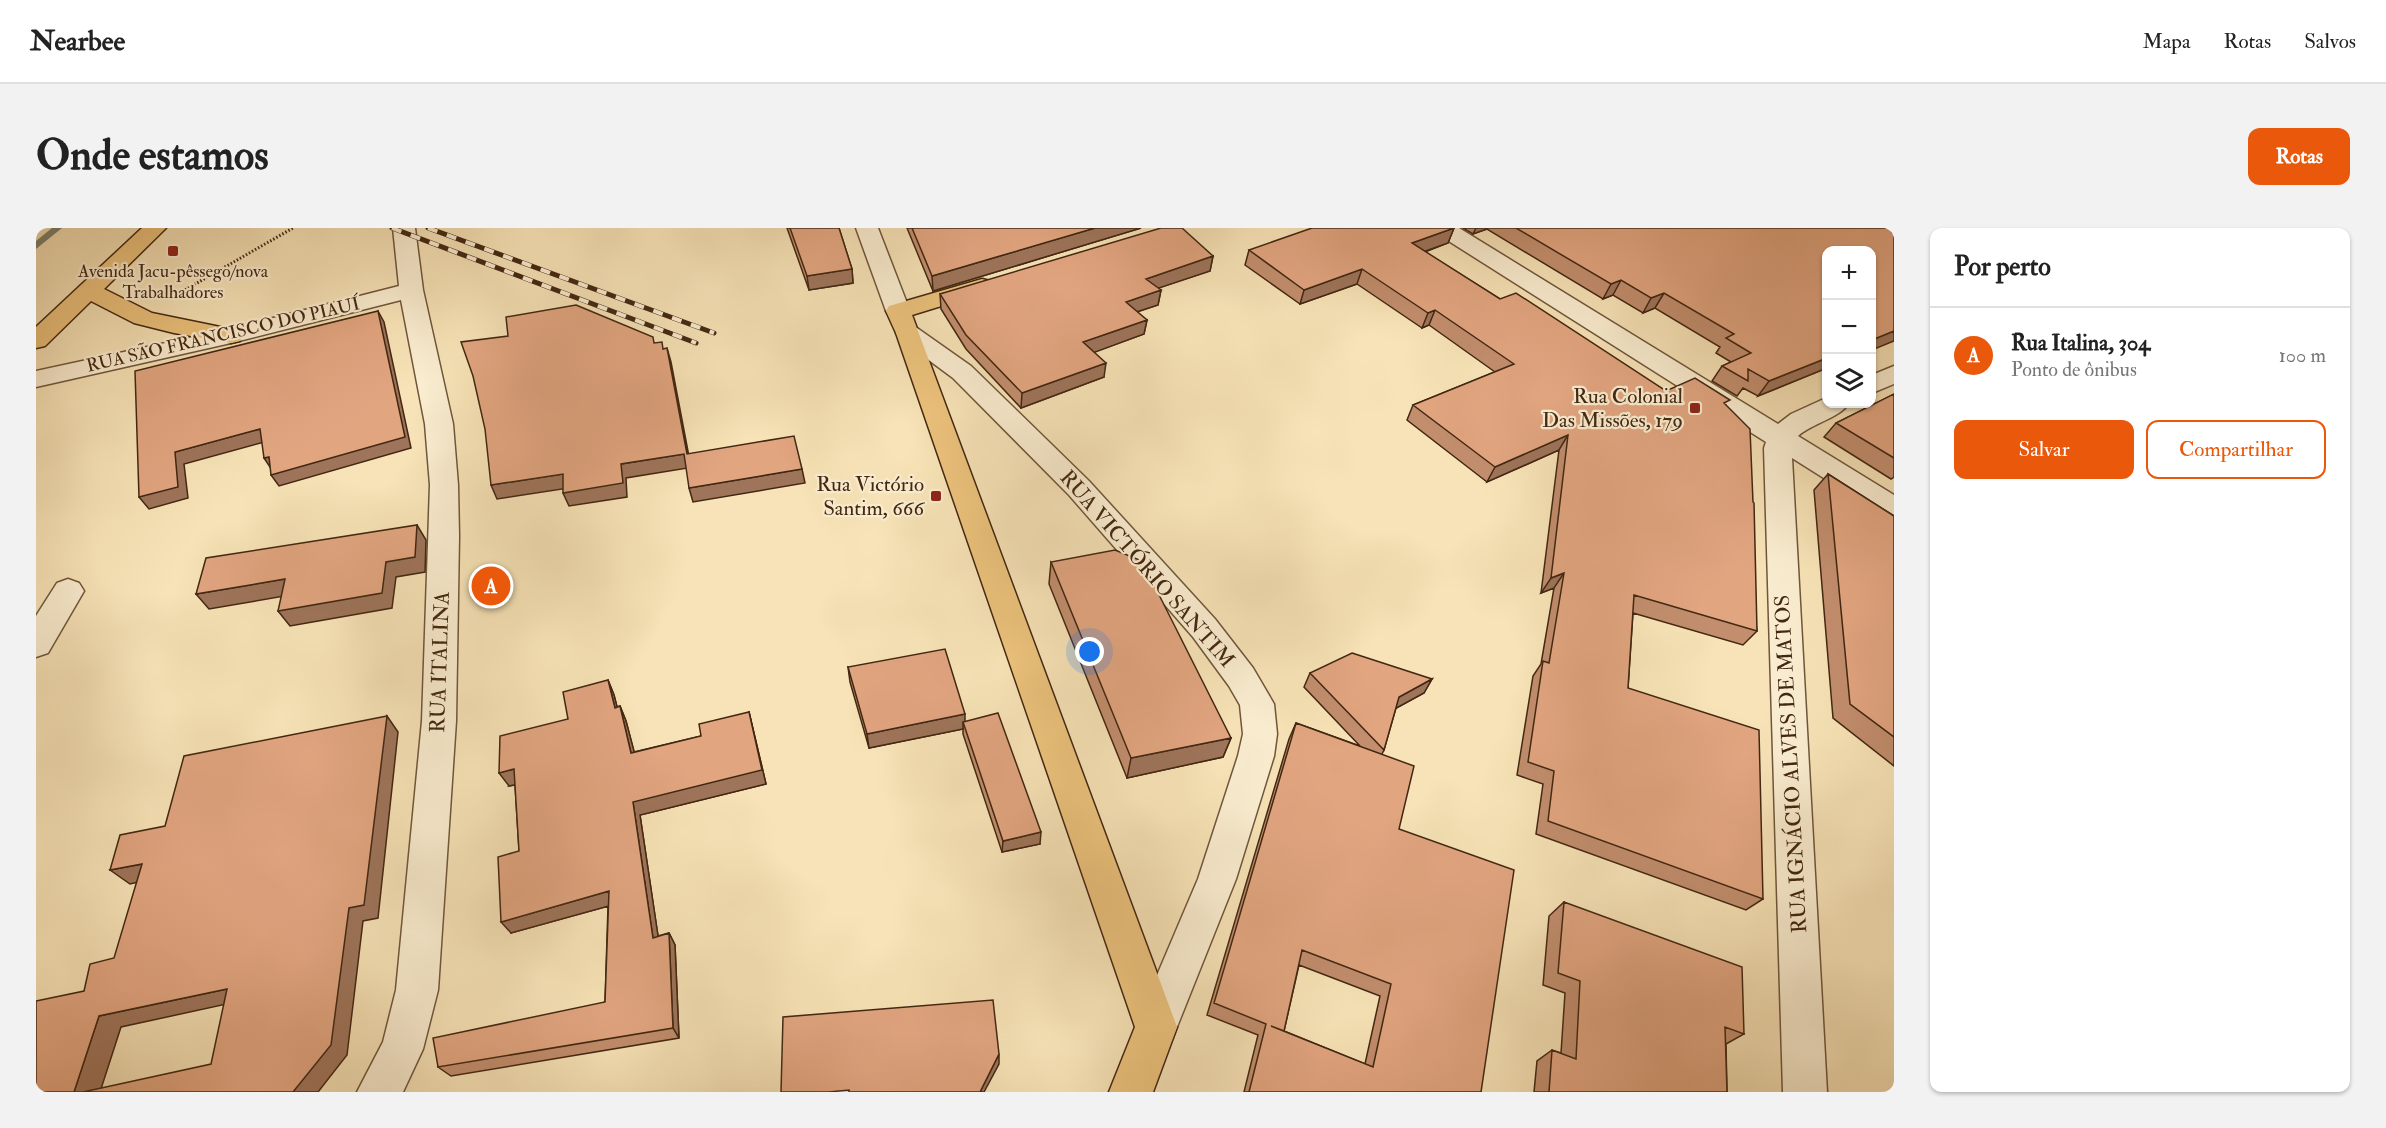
<!DOCTYPE html>
<html lang="pt">
<meta charset="utf-8">
<style>
body{margin:0;font-family:"IM FELL Double Pica",serif;background:#f2f2f2;color:#222}
.controls{position:absolute;right:18px;top:18px;display:grid;overflow:hidden;border-radius:12px;box-shadow:0 2px 4px #0004}
.controls button{width:54px;height:54px;display:grid;place-items:center;padding:0;border:0;border-bottom:2px solid #e0e0e0;background:#fff;color:#222;font:30px sans-serif}
.you{position:absolute;left:1054px;top:424px;width:21px;height:21px;margin:-15px;border:4px solid #fff;border-radius:50%;background:#1a73e8;box-shadow:0 0 0 9px #1a73e833}
.badge{display:grid;place-items:center;width:39px;height:39px;border-radius:50%;background:#ea580c;color:#fff;font-size:20px;font-weight:700}
.pin{position:absolute;translate:-50% -50%;border:3px solid #fff;box-shadow:0 2px 6px #0006}
.list{margin:0;padding:0;list-style:none}
h2{display:flex;justify-content:space-between;align-items:center;height:78px;margin:0;padding:0 24px;font-size:26px}
h2 small{font-size:20px;font-weight:400;color:#767676}
.list li{display:grid;grid-template-columns:39px 1fr auto;gap:18px;align-items:center;box-sizing:border-box;height:96px;padding:0 24px;border-top:2px solid #e0e0e0}
.list b{display:block;font-size:22px;white-space:nowrap}
.list p{margin:0;font-size:20px;white-space:nowrap;color:#767676}
.list em{font-size:20px;font-style:normal;color:#767676}
.actions{display:flex;gap:12px;padding:18px 24px}
.actions a{flex:1;padding:14px 0;border:2px solid #ea580c;border-radius:12px;text-align:center;font-size:21px;color:#ea580c}
.actions .main{background:#ea580c;color:#fff}
.icon{flex:none;width:33px;height:33px;fill:none;stroke:currentColor;stroke-width:2;stroke-linecap:round;stroke-linejoin:round}
.map{position:relative;flex:none;width:1858px;height:864px;overflow:hidden;border-radius:12px}
header{display:flex;align-items:center;gap:36px;box-sizing:border-box;height:84px;padding:0 30px;background:#fff;border-bottom:2px solid #e0e0e0}
header strong{font-size:28px}
nav{display:flex;gap:33px;margin-inline-start:auto;font-size:21px}
.intro{display:flex;align-items:center;justify-content:space-between;box-sizing:border-box;height:144px;padding:0 36px}
h1{margin:0;font-size:42px}
.button{padding:15px 27px;border-radius:12px;background:#ea580c;color:#fff;font-size:21px;font-weight:700}
main{display:flex;gap:36px;padding:0 36px}
aside{flex:1;background:#fff;border-radius:12px;box-shadow:0 2px 4px #0004}
.map>svg:first-child{display:block}
.lines{fill:none;stroke-linecap:round;stroke-linejoin:round}
.stream{fill:#79826f;fill-rule:evenodd}
.minor-casing{stroke:#6f563b;stroke-width:3}
.major-casing{stroke:#422712;stroke-width:3}
.highway-casing{stroke:#422712;stroke-width:3}
.path{stroke:#422712;stroke-width:3;stroke-dasharray:1.5 2;stroke-linecap:butt}
.minor{fill:#faedd0;fill-rule:evenodd}
.major{fill:#ecc27c;fill-rule:evenodd}
.highway{fill:#ecc27c;fill-rule:evenodd}
.rail-casing{stroke:#422712;stroke-width:5}
.rail{stroke:#faedd0;stroke-width:4;stroke-dasharray:10;stroke-linecap:butt}
.wall{fill:#c28e6e;stroke:#422712;stroke-width:1.5;fill-rule:evenodd}
.shaded-wall{fill:#9e745a;stroke:#422712;stroke-width:1.5}
.building{fill:#e1a580;stroke:#422712;stroke-width:1.5;fill-rule:evenodd}
.poi-dot{fill:#8f2418;stroke:#faedd0;stroke-width:2}
.labels{text-anchor:middle;dominant-baseline:central;stroke-width:4.5;stroke-linejoin:round;paint-order:stroke}
.far-poi-label{font-size:18px;fill:#422712;stroke:#faedd0}
.far-street-label{font-size:18px;fill:#422712;stroke:#faedd0}
.poi-label{font-size:21px;fill:#422712;stroke:#faedd0;text-anchor:end}
.street-label{font-size:21px;fill:#422712;stroke:#faedd0}
</style>
<header>
<strong>Nearbee</strong>
<nav><a>Mapa</a><a>Rotas</a><a>Salvos</a></nav>
</header>
<div class="intro"><h1>Onde estamos</h1><a class="button">Rotas</a></div>
<main>
<div class="map">
<svg width="1858" height="864" viewBox="0 0 1858 864">
<rect width="100%" height="100%" fill="#f7e3b7"/>
<filter id="stains"><feTurbulence type="fractalNoise" baseFrequency=".00333" numOctaves="4"/><feColorMatrix values="0 0 0 0 .2 0 0 0 0 .09 0 0 0 0 .02 0 0 0 .5 -.17"/></filter>
<radialGradient id="worn" r=".72"><stop offset=".6" stop-color="#630" stop-opacity="0"/><stop offset="1" stop-color="#630" stop-opacity=".3"/></radialGradient>
<g class="lines">
<path class="stream" d="M16,0H26L0,21V13Z"/>
<g class="minor-casing">
<path id="minor" d="M357,0H379L387,62L417,196L422,257L423,308L420,493L402,762L387,821L367,864H321L347,814L360,762L386,493L394,257L389,196L365,72L195,115L0,159V143L194,101L363,58Z
M820,0H842L874,83L871,88L862,90L853,88L850,83Z
M1397,0H1423L1742,196L1755,186L1790,170V176H1812C1805,189 1775,196 1762,208L1858,267V291L1848,288L1756,230L1791,864H1747L1728,220L1730,214L1400,5Z
M872,98L881,100L935,138L1053,253L1179,391L1217,440L1238,476L1241,506L1238,528L1200,651L1135,814L1120,820L1105,814L1099,799L1162,651L1202,528L1207,506L1204,477L1193,458L1157,409L1033,267L917,150L863,110L860,105L863,100Z
M1858,138V156L1836,165V147Z
M32,351L43,355L48,363L12,425L0,429V388L21,355Z"/>
</g>
<g class="major-casing">
<path id="major" d="M946,51L954,53L958,58L954,63L876,87L1141,799L1117,864H1073L1099,799L860,105L850,83L853,78Z"/>
</g>
<g class="highway-casing">
<path id="highway" d="M106,0H130L68,61L116,85L204,103L207,108L204,113L195,115L138,105L98,95L55,73L9,118L0,120V99Z"/>
</g>
<path class="path" d="M140,67L257,0"/>
<use href="#minor" class="minor"/>
<use href="#major" class="major"/>
<use href="#highway" class="highway"/>
<g class="rail-casing">
<path id="rail" d="M356,0L660,115
M392,0L678,105"/>
</g>
<use href="#rail" class="rail"/>
</g>
<path class="wall" d="M751,0H803L816,41L817,55L773,62Z
M871,0H1105L897,63Z
M1418,0L1412,15L1389,24L1464,71L1630,163L1690,177L1721,403L1707,417L1597,385L1592,460L1727,671L1710,682L1500,606L1507,556L1481,547L1497,448L1505,436L1518,360L1505,365L1523,222L1451,254L1371,192L1377,177L1459,144L1393,97L1386,100L1321,56L1264,76L1209,37L1213,22Z
M1427,0H1858L1791,140L1722,168L1707,160L1701,168L1676,153L1686,138L1695,134L1680,125L1684,119L1619,80L1607,85L1577,67L1567,71L1451,1L1437,6Z
M1177,28L1174,43L1122,60L1125,62L1122,77L1101,84L1111,92L1108,106L1058,124L1068,149L985,180L930,121L905,81L904,66Z
M1858,166V249L1855,251L1788,209L1800,195Z
M1792,246L1858,288V538L1797,490L1778,262Z
M1015,334L1195,510L1187,529L1091,550L1013,356Z
M812,439L929,494L1004,616L966,624L927,506V501L833,520L814,454Z
M1274,445L1396,451L1388,465L1360,480L1348,522L1346,526L1363,601L1445,864H1208L1222,807L1171,787L1253,511L1260,495L1324,518L1268,459ZM1263,737L1344,768L1329,836L1248,803Z
M572,452L578,467L581,479L584,478L590,493L598,524L665,508L713,484L730,556L604,587L622,708L633,705L639,717L643,810L415,848L402,839L569,774L572,678L475,705L483,623L479,557L473,558Z
M1528,674L1708,806L1690,816L1691,864H1498L1501,833L1516,822L1525,825L1529,765L1507,757L1513,688Z"/>
<path class="shaded-wall" d="M1059,0H1105L897,63L896,48Z
M1418,0L1412,15L1370,30L1376,15Z
M1440,0H1451V1L1437,6Z
M1177,28L1174,43L1108,65L1110,51Z
M816,41L817,55L773,62L771,48Z
M1326,41L1321,56L1264,76L1268,62Z
M1585,52L1577,67L1567,71L1575,56Z
M1125,62L1122,77L1088,88L1090,74Z
M1628,65L1619,80L1607,85L1615,70Z
M1399,82L1393,97L1386,100L1392,85Z
M342,83L348,94L375,220L243,258L235,247Z
M1111,92L1108,106L1046,129L1047,114Z
M1858,103V113L1836,122V112Z
M631,120L635,134L655,239L651,226Z
M1791,130V140L1722,168L1733,153Z
M1070,135L1068,149L985,180L986,165Z
M224,201L232,213L148,236L152,270L113,281L103,269L139,224Z
M1532,207L1523,222L1451,254L1459,239Z
M648,226L652,240L590,250L591,269L533,278L527,265L585,236Z
M233,229L236,242L228,230Z
M766,241L769,255L657,274L653,260Z
M527,246L533,260L461,271L455,257Z
M381,297L390,312L389,344L360,349L356,380L254,398L242,383L350,334Z
M1528,345L1518,360L1505,365L1515,350Z
M249,351L260,366L173,381L160,366Z
M1396,451L1388,465L1355,483L1363,469Z
M572,452L578,467L585,494L579,480Z
M584,478L590,493L602,538L595,525Z
M713,484L730,556L604,587L624,721L617,710L597,574Z
M929,486V498L927,494V501L833,520L831,506Z
M351,488L362,504L342,690L327,693L311,827L282,864H257L313,680Z
M1195,510L1187,529L1091,550L1095,530Z
M478,541L487,555L473,558L463,545Z
M1005,604L1004,616L966,624L967,613Z
M106,636L124,649L94,656L74,642Z
M573,663L580,676L475,705L465,694Z
M633,705L639,717L643,810L637,800Z
M191,761L209,772L85,799L64,864H38L63,788Z
M963,826V836L948,864H944Z"/>
<path class="building" d="M754,0H803L816,41L771,48Z
M876,0H1059L896,48Z
M1125,0H1146L1177,28L1110,51L1125,62L1090,74L1111,92L1047,114L1070,135L986,165L930,107L904,66Z
M1276,0H1418L1376,15L1464,71L1480,65L1630,163L1659,150L1694,172L1688,175L1714,201L1717,274L1718,275L1721,403L1598,367L1592,460L1723,502L1727,671L1512,593L1518,543L1492,534L1507,433L1513,435L1528,345L1515,350L1532,207L1459,239L1377,177L1478,136L1399,82L1392,85L1326,41L1268,62L1213,22Z
M1480,0H1858V103L1836,112V22H1791V130L1733,153L1712,141V153L1686,138L1715,125L1690,110L1698,106L1628,65L1615,70L1585,52L1575,56Z
M540,77L617,109L618,115L626,114L627,121L631,120L651,226L758,208L766,241L653,260L648,226L585,236L587,255L527,265V246L455,257L449,201L437,148L425,114L472,108L470,89Z
M342,83L369,209L235,247L233,229L228,230L224,201L139,224L142,259L103,269L99,143Z
M1858,166V230L1800,195Z
M1792,246L1858,288V509L1814,476Z
M381,297L379,329L350,334L346,365L242,383L249,351L160,366L170,330Z
M1079,322L1106,333L1195,510L1095,530L1015,334Z
M909,421L929,486L831,506L812,439Z
M1316,425L1396,451L1363,469L1348,522L1274,445Z
M572,452L579,480L584,478L595,525L665,508L663,496L713,484L726,542L597,574L617,710L633,705L637,800L402,839L397,810L569,774L573,663L465,694L462,629L483,623L478,541L463,545L464,508L532,491L527,464Z
M962,485L1005,604L967,613L927,494Z
M351,488L328,677L313,680L295,817L257,864H47L175,836L191,761L63,788L38,864H0V773L48,763L54,736L78,730L106,636L74,642L84,607L129,598L148,528Z
M1260,495L1378,538L1363,601L1478,642L1445,864H1213L1230,796L1178,775ZM1266,722L1355,756L1337,839L1235,798L1248,803Z
M1528,674L1706,739L1708,806L1689,799L1691,864H1513L1516,822L1540,831L1544,753L1522,745Z
M957,772L963,826L944,864H813V862L793,864H745L747,789Z"/>
<g class="poi-dot">
<rect x="131" y="17" width="12" height="12" rx="3"/>
<rect x="1653" y="174" width="12" height="12" rx="3"/>
<rect x="894" y="262" width="12" height="12" rx="3"/>
</g>
<g class="labels">
<g class="far-poi-label">
<text x="137" y="43">Avenida Jacu-pêssego/nova<tspan x="137" dy="21">Trabalhadores</tspan></text>
</g>
<g class="far-street-label">
<text transform="translate(187 107) rotate(-13)">RUA SÃO FRANCISCO DO PIAUÍ</text>
</g>
<g class="poi-label">
<text x="1647" y="168">Rua Colonial<tspan x="1647" dy="24">Das Missões, 179</tspan></text>
<text x="888" y="256">Rua Victório<tspan x="888" dy="24">Santim, 666</tspan></text>
</g>
<g class="street-label">
<text transform="translate(1111 341) rotate(49)">RUA VICTÓRIO SANTIM</text>
<text transform="translate(404 434) rotate(-88)">RUA ITALINA</text>
<text transform="translate(1755 536) rotate(-93)">RUA IGNÁCIO ALVES DE MATOS</text>
</g>
</g>
<rect width="100%" height="100%" filter="url(#stains)"/>
<rect width="100%" height="100%" fill="url(#worn)"/>
</svg>
<div class="controls">
<button>+</button>
<button>−</button>
<button><svg class="icon" aria-label="layers" viewBox="0 0 24 24"><path d="M12 4l9 5-9 5-9-5zM3 14l9 5 9-5"/></svg></button>
</div>
<div class="you"></div>
<div class="pin badge" style="left:455px;top:358px">A</div>
</div>
<aside>
<h2>Por perto<small></small></h2>
<ul class="list">
<li><span class="badge">A</span><div><b>Rua Italina, 304</b><p>Ponto de ônibus</p></div><em>100 m</em></li>
</ul>
<div class="actions"><a class="main">Salvar</a><a>Compartilhar</a></div>
</aside>
</main>
